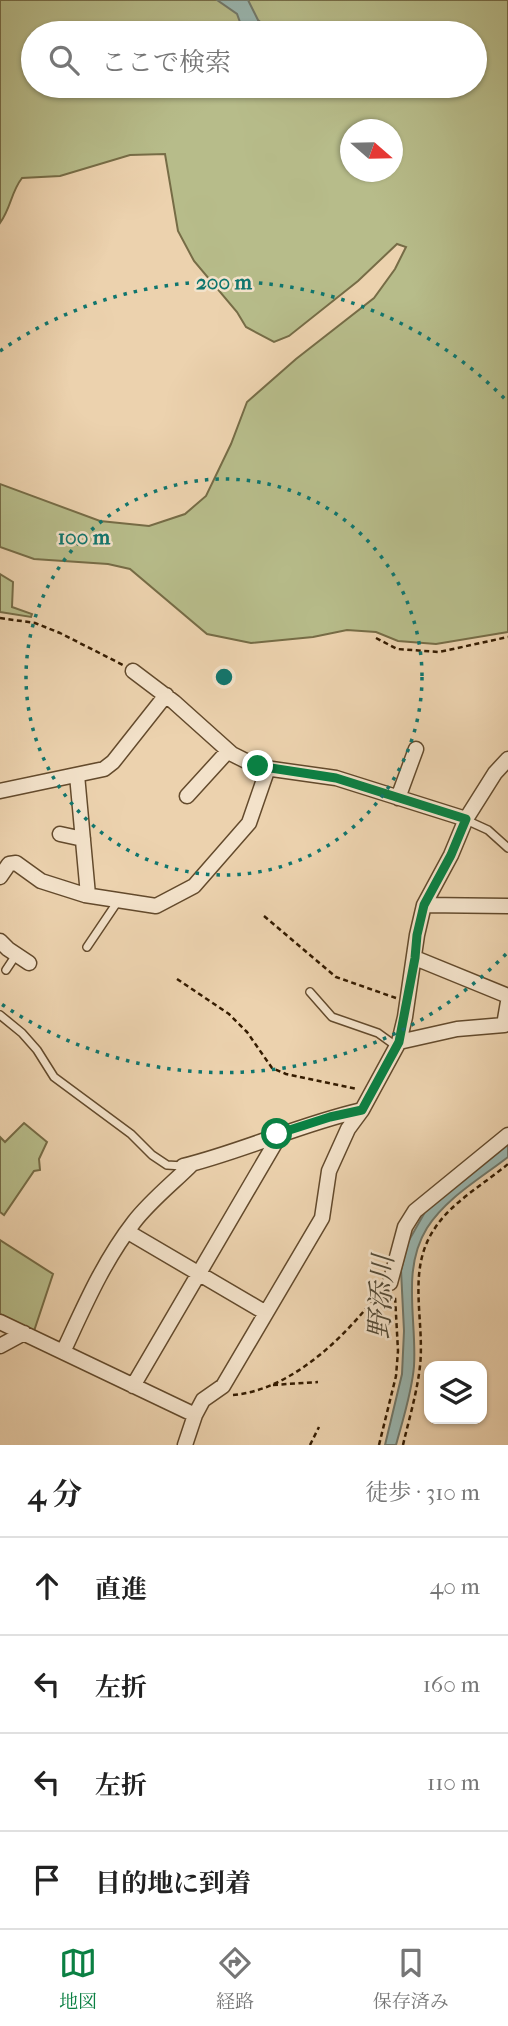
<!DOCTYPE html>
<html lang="ja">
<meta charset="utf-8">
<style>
body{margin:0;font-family:"IM FELL French Canon","Noto Serif JP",serif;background:#f2f2f2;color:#222}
.controls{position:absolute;right:21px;bottom:21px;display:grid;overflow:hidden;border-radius:14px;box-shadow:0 2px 5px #0004}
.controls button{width:63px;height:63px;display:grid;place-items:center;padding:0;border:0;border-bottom:2px solid #e0e0e0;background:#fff;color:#222;font:35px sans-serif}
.compass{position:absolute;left:340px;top:119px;width:63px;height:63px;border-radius:50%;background:#fff;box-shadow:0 2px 5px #0004;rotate:110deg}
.stop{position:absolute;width:21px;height:21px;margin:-16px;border:5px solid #0b8043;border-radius:50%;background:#fff}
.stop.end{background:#0b8043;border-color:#fff;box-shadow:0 2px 7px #0008}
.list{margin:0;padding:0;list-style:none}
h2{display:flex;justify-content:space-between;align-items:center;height:91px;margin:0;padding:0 28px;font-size:30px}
h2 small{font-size:23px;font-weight:400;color:#767676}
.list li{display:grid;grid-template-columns:46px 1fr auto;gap:21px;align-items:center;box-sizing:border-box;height:98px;padding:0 28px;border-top:2px solid #e0e0e0}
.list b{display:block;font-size:26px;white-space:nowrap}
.list em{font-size:23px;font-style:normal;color:#767676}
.icon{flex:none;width:38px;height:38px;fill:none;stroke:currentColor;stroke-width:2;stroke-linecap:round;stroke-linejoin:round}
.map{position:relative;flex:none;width:508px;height:1445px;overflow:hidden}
.search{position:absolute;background:#fff;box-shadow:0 2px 5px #0004;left:21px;right:21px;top:21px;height:77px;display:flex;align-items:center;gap:18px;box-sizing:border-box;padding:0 24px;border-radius:38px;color:#767676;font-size:26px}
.sheet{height:483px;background:#fff}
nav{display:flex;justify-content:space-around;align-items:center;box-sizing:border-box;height:98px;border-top:2px solid #e0e0e0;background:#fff;font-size:19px;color:#767676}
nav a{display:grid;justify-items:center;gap:4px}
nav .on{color:#0b8043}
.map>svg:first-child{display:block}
.green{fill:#b7bc8a;stroke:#766c46;stroke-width:2;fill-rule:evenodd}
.water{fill:#99b6b0;stroke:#71786a;stroke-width:2}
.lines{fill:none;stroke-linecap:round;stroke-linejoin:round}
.service-casing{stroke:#634a2c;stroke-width:10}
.minor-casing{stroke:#634a2c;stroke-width:17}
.path{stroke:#351c01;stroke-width:2.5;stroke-dasharray:5 3.5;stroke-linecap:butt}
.service{stroke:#f3e2ca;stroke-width:7}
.minor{stroke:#f3e2ca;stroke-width:14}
.route{stroke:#0b8043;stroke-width:9}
.ring{fill:none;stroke:#0f766e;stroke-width:3.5;stroke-dasharray:3.5 7}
.labels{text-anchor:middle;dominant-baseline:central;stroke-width:5;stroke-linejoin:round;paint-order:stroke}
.water-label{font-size:28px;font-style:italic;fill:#534a36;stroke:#f3e2ca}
.centre{fill:#0f766e;stroke:#f3e2ca;stroke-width:3.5}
.ring-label{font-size:21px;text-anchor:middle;font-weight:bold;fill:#0f766e;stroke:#f3e2ca;stroke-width:5;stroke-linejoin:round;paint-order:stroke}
</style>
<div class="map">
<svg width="508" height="1445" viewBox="0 0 508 1445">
<rect width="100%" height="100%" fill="#ecd2ae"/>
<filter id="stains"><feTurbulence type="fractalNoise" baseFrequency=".00286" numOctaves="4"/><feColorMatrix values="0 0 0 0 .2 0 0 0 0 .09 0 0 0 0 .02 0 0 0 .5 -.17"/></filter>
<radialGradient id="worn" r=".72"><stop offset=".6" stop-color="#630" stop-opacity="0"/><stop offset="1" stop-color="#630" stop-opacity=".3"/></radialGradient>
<path class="green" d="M0,0H508V632L436,644L398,641L376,632L347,630L313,637L251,643L207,634L130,569L108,564L34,559L0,547V484L100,521L149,526L185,514L206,496L231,444L247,402L296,359L374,298L395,269L406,247L397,244L358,281L289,336L274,342L246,327L237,312L194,261L178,231L165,154L130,155L60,176L22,178C11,192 11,208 0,223ZM33,33H475V86H33ZM350,130H392V172H350Z
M0,574L13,582L12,607L32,614L31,617L0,612Z
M24,1123L47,1142L39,1159L40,1170L34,1171L4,1215L0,1212V1137L5,1142Z
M0,1240L53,1274L34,1331L0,1314Z"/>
<path class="water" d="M217,0H248L258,20L274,33H244L237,14Z
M508,1143V1157C481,1178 446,1198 427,1228C401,1270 417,1320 414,1366C412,1392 403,1419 396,1445H385L402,1374L404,1331L401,1270L408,1242L425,1212Z"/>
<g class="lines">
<g class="service-casing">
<path id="service" d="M466,820L488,830L508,848
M87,947L118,901
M6,970L16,955
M310,992L332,1017L378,1033L396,1046
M0,1015L22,1033L37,1050L54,1077L131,1134L152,1155L167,1165L183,1166"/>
</g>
<g class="minor-casing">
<path id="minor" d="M133,671L174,702L232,754L258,767L336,778L466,819
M77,775L88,895
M0,791L104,769L113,762L166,695
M187,796L228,751
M398,798L416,749
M60,834L83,839
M0,877L9,864L16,863L41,881L85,895L156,906L194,886L249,823L268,768
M424,905L508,906
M0,941L8,949L29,963
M415,958L508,996
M399,1042L457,1029L504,1025L508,1002
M183,1166C244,1151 300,1124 362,1110
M128,1232L266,1313
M390,1283L405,1227L415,1211L508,1135
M0,1322L195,1415
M0,1346L24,1333
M63,1352C84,1307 103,1262 134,1222C150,1201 173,1183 192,1164
M133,1386L281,1133
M185,1445L195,1415L203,1400L223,1386L322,1218L329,1171L348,1129L362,1110L399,1042L405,1017L417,935L424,905L451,855L466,819L495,773L508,759"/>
</g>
<path class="path" d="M0,618L35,623L60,633L123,665
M376,638L397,649L439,652L508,637
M264,916L336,977L396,998
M177,979L229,1014L247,1032L272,1068L286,1074L357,1089
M273,1385L318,1382
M233,1395C292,1390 346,1336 380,1291
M310,1445L319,1427
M379,1445L396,1376L398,1351L395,1296
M403,1445C409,1419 417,1393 420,1366C425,1319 406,1270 435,1228C452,1202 484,1184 508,1164"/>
<use href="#service" class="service"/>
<use href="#minor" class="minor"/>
</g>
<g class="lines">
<path class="route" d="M258,766L336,778L466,819L451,855L424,905L417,935L415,958L399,1042L362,1110L330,1117L277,1134"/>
</g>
<g class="ring">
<circle cx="224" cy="677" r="198"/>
<path d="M506 954A395 395 0 0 1 0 1003M0 351A395 395 0 0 1 506 400"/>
</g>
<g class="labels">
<g class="water-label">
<text transform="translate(381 1297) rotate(-87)">野添川</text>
</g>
</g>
<circle cx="224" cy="677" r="10" class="centre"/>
<g class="ring-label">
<text x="224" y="289">200 m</text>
<text x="84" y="544">100 m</text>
</g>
<rect width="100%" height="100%" filter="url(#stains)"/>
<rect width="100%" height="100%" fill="url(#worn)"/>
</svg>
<div class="controls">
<button><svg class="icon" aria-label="layers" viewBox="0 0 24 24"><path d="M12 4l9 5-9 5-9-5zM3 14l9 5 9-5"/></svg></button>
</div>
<svg class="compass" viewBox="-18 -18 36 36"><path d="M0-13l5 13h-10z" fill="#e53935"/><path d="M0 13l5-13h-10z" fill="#767676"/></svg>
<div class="stop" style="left:277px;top:1134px"></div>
<div class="stop end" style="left:258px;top:766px"></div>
<div class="search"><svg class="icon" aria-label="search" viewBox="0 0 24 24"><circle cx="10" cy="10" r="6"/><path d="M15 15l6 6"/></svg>ここで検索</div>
</div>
<section class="sheet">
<h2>4 分<small>徒歩 · 310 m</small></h2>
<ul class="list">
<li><svg class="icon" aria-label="ahead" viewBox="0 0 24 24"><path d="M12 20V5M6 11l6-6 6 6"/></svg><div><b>直進</b></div><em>40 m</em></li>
<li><svg class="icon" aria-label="left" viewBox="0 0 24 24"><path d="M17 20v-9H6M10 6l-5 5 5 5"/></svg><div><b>左折</b></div><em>160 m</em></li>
<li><svg class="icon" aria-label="left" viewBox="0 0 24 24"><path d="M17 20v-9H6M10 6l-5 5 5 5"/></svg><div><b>左折</b></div><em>110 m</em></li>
<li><svg class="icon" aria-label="arrive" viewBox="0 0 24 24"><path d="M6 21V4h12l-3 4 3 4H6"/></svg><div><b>目的地に到着</b></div></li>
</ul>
</section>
<nav>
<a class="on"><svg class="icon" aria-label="map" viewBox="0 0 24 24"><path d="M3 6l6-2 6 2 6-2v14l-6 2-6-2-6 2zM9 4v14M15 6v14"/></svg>地図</a>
<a><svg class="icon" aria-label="directions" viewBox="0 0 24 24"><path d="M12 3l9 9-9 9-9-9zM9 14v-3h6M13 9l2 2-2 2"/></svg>経路</a>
<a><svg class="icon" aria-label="saved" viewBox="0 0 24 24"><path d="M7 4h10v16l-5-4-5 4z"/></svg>保存済み</a>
</nav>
